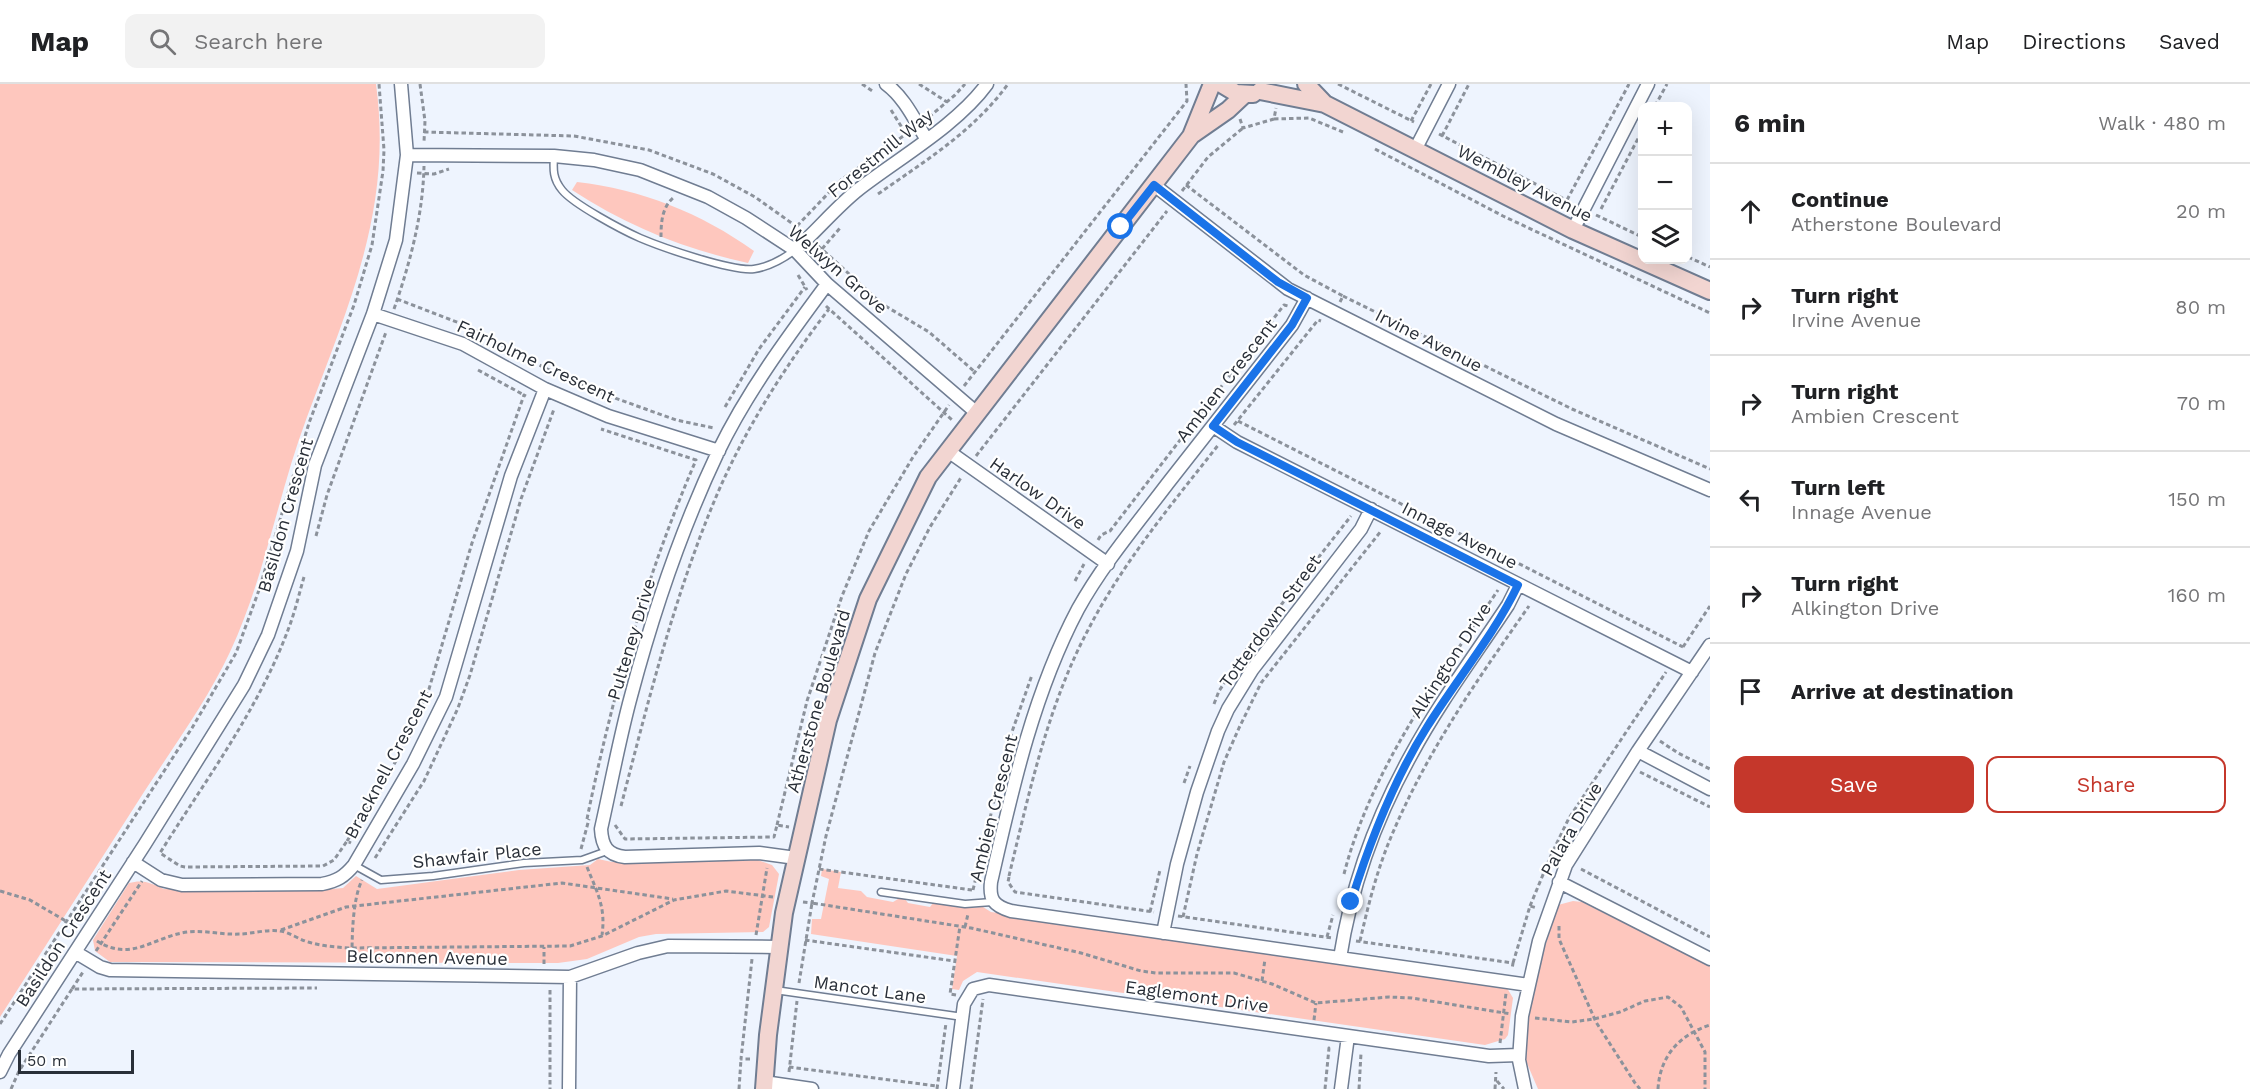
<!DOCTYPE html>
<meta charset="utf-8">
<style>
body{margin:0;font-family:"Work Sans",sans-serif;background:#f2f2f2;color:#202124}
.controls{position:absolute;right:18px;top:18px;display:grid;overflow:hidden;border-radius:12px;box-shadow:0 6px 24px #0002}
.controls button{width:54px;height:54px;display:grid;place-items:center;padding:0;border:0;border-bottom:2px solid #e0e0e0;background:#fff;color:#202124;font:30px sans-serif}
.scale{position:absolute;left:18px;bottom:15px;width:116px;box-sizing:border-box;padding-left:6px;border:3px solid #292f38;border-top:0;font-size:16px;line-height:21px;white-space:nowrap;color:#292f38;-webkit-text-stroke:4px #fff;paint-order:stroke}
.stop{position:absolute;width:18px;height:18px;margin:-14px;border:4px solid #1a73e8;border-radius:50%;background:#fff}
.stop.end{background:#1a73e8;border-color:#fff;box-shadow:0 2px 6px #0008}
.list{margin:0;padding:0;list-style:none}
h2{display:flex;justify-content:space-between;align-items:center;height:78px;margin:0;padding:0 24px;font-size:26px}
h2 small{font-size:20px;font-weight:400;color:#757577}
.list li{display:grid;grid-template-columns:39px 1fr auto;gap:18px;align-items:center;box-sizing:border-box;height:96px;padding:0 24px;border-top:2px solid #e0e0e0}
.list b{display:block;font-size:22px;white-space:nowrap}
.list p{margin:0;font-size:20px;white-space:nowrap;color:#757577}
.list em{font-size:20px;font-style:normal;color:#757577}
.actions{display:flex;gap:12px;padding:18px 24px}
.actions a{flex:1;padding:14px 0;border:2px solid #c5372b;border-radius:12px;text-align:center;font-size:21px;color:#c5372b}
.actions .main{background:#c5372b;color:#fff}
.icon{flex:none;width:33px;height:33px;fill:none;stroke:currentColor;stroke-width:2;stroke-linecap:round;stroke-linejoin:round}
.map{position:relative;flex:none;width:1710px;height:1005px;overflow:hidden}
header{display:flex;align-items:center;gap:36px;box-sizing:border-box;height:84px;padding:0 30px;background:#fff;border-bottom:2px solid #e0e0e0}
header strong{font-size:28px}
nav{display:flex;gap:33px;margin-inline-start:auto;font-size:21px}
.search{width:420px;height:54px;background:#f2f2f2;display:flex;align-items:center;gap:15px;box-sizing:border-box;padding:0 21px;border-radius:12px;color:#757577;font-size:22px}
main{display:flex}
aside{flex:1;background:#fff}
.map>svg:first-child{display:block}
.green{fill:#fec7be}
.lines{fill:none;stroke-linecap:round;stroke-linejoin:round}
.lane-casing{stroke:#707d92;stroke-width:9}
.street-casing{stroke:#707d92;stroke-width:15}
.secondary-casing{stroke:#707d92;stroke-width:20}
.path{stroke:#8c929b;stroke-width:3;stroke-dasharray:4.5 3;stroke-linecap:butt}
.lane{stroke:#fff;stroke-width:6}
.street{stroke:#fff;stroke-width:12}
.secondary{stroke:#f2d5d1;stroke-width:16}
.route{stroke:#1a73e8;stroke-width:8}
.labels{text-anchor:middle;dominant-baseline:central;stroke-width:4.5;stroke-linejoin:round;paint-order:stroke}
.street-label{font-size:18px;fill:#292f38;stroke:#fff}
</style>
<header>
<strong>Map</strong>
<div class="search"><svg class="icon" aria-label="search" viewBox="0 0 24 24"><circle cx="10" cy="10" r="6"/><path d="M15 15l6 6"/></svg>Search here</div>
<nav><a>Map</a><a>Directions</a><a>Saved</a></nav>
</header>
<main>
<div class="map">
<svg width="1710" height="1005" viewBox="0 0 1710 1005">
<rect width="100%" height="100%" fill="#eef4fe"/>
<path class="green" d="M0,0H376C393,124 349,220 307,333C278,410 265,493 230,568C207,617 174,662 144,708C96,783 48,858 0,933Z
M577,98C641,105 701,129 754,167L748,179C684,165 627,142 572,106Z
M598,775L612,778L758,776L772,781L779,790L769,843L763,848L656,850L639,853L587,875L558,879L110,878L95,867L93,856L129,799C143,795 151,799 164,805H332L343,804L356,792L377,805L519,786L590,781Z
M822,785L841,788L838,804L861,807L867,813L893,818L898,815H905L908,819L930,823L933,819L963,824L983,823L991,828L1490,900L1507,904L1513,914L1508,951L1505,955L1485,961L977,888L963,897L959,906L952,905L957,872L811,850L812,835H821L829,795L821,792Z
M1573,817L1582,818L1710,882V1005H1538L1526,977L1524,958L1536,890L1558,821Z"/>
<g class="lines">
<g class="lane-casing">
<path id="lane" d="M554,72C553,86 553,95 562,106C573,120 622,146 640,154C661,163 733,188 754,185C768,183 783,175 795,166
M354,781L381,796L433,792L524,779L582,776L607,767
M881,808L965,820L992,818
M775,906L963,933"/>
</g>
<g class="street-casing">
<path id="street" d="M886,0C905,14 915,37 927,56
M1415,66L1449,0
M407,71L554,72L594,76L640,86L708,113L746,134L795,166L827,200L978,330
M1154,101L1288,205L1556,340L1710,406
M1573,146L1648,0
M795,166C817,147 836,123 859,105C899,74 957,41 987,0
M1307,214L1292,241C1251,294 1209,346 1168,399C1137,440 1103,480 1078,525C1033,610 1012,706 991,798C989,816 994,822 1011,827L1529,901
M373,230L463,260L545,305L608,332L719,367
M1213,342L1237,358L1692,588
M948,367L1108,480
M1638,667L1710,705
M796,774L759,769L625,773C607,771 602,762 601,745C611,701 619,656 631,612C653,529 681,446 718,368C747,308 787,254 827,200
M133,778L161,796L182,801L322,800C337,797 344,793 354,781L413,680L446,613L511,392L545,305
M1559,798L1710,875
M1163,849L1177,780L1197,708L1218,647L1228,625L1252,586L1361,445L1371,425
M75,868L100,883L110,886L570,893L638,869L668,862L779,863
M1340,874C1351,803 1376,734 1411,671C1439,619 1475,571 1508,521L1518,501
M0,988L9,970L145,760L244,601L268,551L297,467L315,381L373,230L396,156L407,71L401,0
M764,998L812,1005
M569,1005L570,893
M953,1005L964,920L973,905L989,901L1489,972L1519,971
M1341,1005L1348,952
M1525,1005L1519,976L1522,932L1539,857L1566,781L1638,667L1710,561"/>
</g>
<g class="secondary-casing">
<path id="secondary" d="M1221,0L1236,9L1253,10
M1306,0L1325,20
M1260,7L1325,20L1573,146L1710,207
M1192,51L1228,26L1244,11
M764,1005L768,951L784,829L828,636L868,515L928,393L1191,52L1212,0"/>
</g>
<path class="path" d="M420,0L425,37L424,58
M862,0L874,8
M919,0L947,18
M1338,0L1414,38
M1655,22L1667,0
M891,26L906,50
M929,33L955,11L965,0
M1240,35L1243,44L1274,35L1276,24
M1274,35L1309,34L1343,48
M1411,37L1431,0
M424,48L574,52L649,66L713,90L755,113L800,145
M1439,50L1572,119
M1442,52L1469,0
M1375,65L1503,132L1710,229
M417,89L434,90L449,85
M1186,101L1304,191L1343,212L1340,218
M1182,107L1208,73L1243,44
M878,110C925,77 974,47 1008,0
M1567,116L1629,0
M1601,125L1642,47
M1596,131L1642,153
M797,142L841,96L909,48
M661,153C661,138 662,123 674,113
M818,162L824,167L818,174
M822,165L840,144
M824,167L882,220L929,248L975,288
M1688,173L1710,183
M798,191L807,206
M1343,212L1572,325L1710,385
M397,215L467,242L545,284L601,309L676,336L714,344
M826,222L952,336
M394,225C410,179 423,131 424,82
M478,286L524,311
M964,302L1187,17L1186,0
M725,323L759,265L805,203
M1238,337L1683,563
M1234,341L1318,236L1321,237
M976,372L1167,127
M316,452L327,411L386,248
M1098,456L1101,451L1110,447L1284,221L1288,222
M304,493C299,510 295,528 288,546C258,626 205,697 160,769L180,782L185,783L323,782L334,776L347,757L351,759
M1075,497L1084,480
M1683,563L1710,522
M1214,620L1219,607L1248,563L1351,432
M1660,657L1678,669L1710,685
M1640,688L1710,723
M1184,699L1190,682
M621,722C647,622 672,521 711,425C740,353 782,286 829,225
M587,735C612,612 646,492 696,376L601,345
M615,741L625,755L774,753L777,741L789,743
M777,741L807,617L842,512L869,447L913,373L949,321
M347,757L385,697L411,649L429,605L472,459L524,311L526,312
M581,765L589,735
M375,774L424,697L458,624L470,591L521,415L554,325
M587,783C597,808 606,823 602,851
M819,785L972,806
M978,785L1007,662L1032,591
M1581,785L1710,853
M1344,790C1371,685 1438,595 1498,506
M1009,792C1029,709 1048,621 1088,546C1123,478 1172,420 1219,360
M1009,793L1008,798L1015,808L1154,828
M973,806L978,785H980
M0,807L30,816L76,843
M803,818L812,819L826,752L875,569L906,490L930,443L962,392
M1530,822L1552,769L1569,734L1666,588
M1150,828L1160,786
M1178,832L1332,854
M1183,833L1197,770L1224,678L1239,644L1261,599L1381,447
M1559,842V855L1596,938L1635,999L1640,1005
M965,843L968,830
M281,846L346,823L562,799L673,815
M756,851L767,784
M1327,853L1333,831
M805,856L954,877
M97,857C132,879 154,852 188,848C205,846 222,851 239,850C251,850 267,845 280,847C288,848 297,854 305,857C320,862 335,863 350,864L570,862L602,852L674,816L726,807L773,813
M1356,857L1513,879L1512,885
M1360,857C1368,822 1377,786 1391,753C1426,669 1477,596 1529,522
M96,867L142,797
M352,878C352,855 352,817 362,796
M1513,879L1530,822L1537,824
M544,880V863
M1262,897L1265,875
M799,899L812,819L971,844L1081,869L1141,887L1156,889H1234L1272,900L1316,919L1389,913L1412,914L1511,930
M72,905L83,888
M550,906V1005
M956,911L950,910L960,842
M1535,934L1572,938L1594,935L1620,928L1645,917L1668,913L1681,923L1705,968V1005
M1314,936L1316,919
M0,940L192,644L236,569L259,506L309,339L354,221L372,161L383,87L384,66L379,0
M1500,959L1506,909
M750,975H741L752,875
M789,983L937,1002
M789,988L797,917
M1497,997L1504,1005
M11,1005L19,987L72,905L317,904
M739,1005L741,975
M937,1005L946,939
M971,1005L983,915
M1325,1005L1329,964L1331,965
M1359,1005L1361,969
M1495,1005L1496,988
M1658,1005C1660,972 1679,951 1710,941"/>
<use href="#lane" class="lane"/>
<use href="#street" class="street"/>
<use href="#secondary" class="secondary"/>
</g>
<g class="lines">
<path class="route" d="M1121,143L1154,101L1278,198L1307,214L1292,241L1213,342L1237,358L1518,501C1494,551 1457,595 1427,643C1393,697 1370,757 1351,818"/>
</g>
<g class="labels">
<g class="street-label">
<text transform="translate(880 69) rotate(-39)">Forestmill Way</text>
<text transform="translate(1525 99) rotate(27)">Wembley Avenue</text>
<text transform="translate(838 185) rotate(41)">Welwyn Grove</text>
<text transform="translate(1429 256) rotate(27)">Irvine Avenue</text>
<text transform="translate(536 277) rotate(25)">Fairholme Crescent</text>
<text transform="translate(1226 296) rotate(-52)">Ambien Crescent</text>
<text transform="translate(1038 409) rotate(35)">Harlow Drive</text>
<text transform="translate(285 431) rotate(-74)">Basildon Crescent</text>
<text transform="translate(1460 451) rotate(27)">Innage Avenue</text>
<text transform="translate(1270 537) rotate(-54)">Totterdown Street</text>
<text transform="translate(631 555) rotate(-73)">Pulteney Drive</text>
<text transform="translate(1450 576) rotate(-57)">Alkington Drive</text>
<text transform="translate(818 617) rotate(-74)">Atherstone Boulevard</text>
<text transform="translate(388 680) rotate(-62)">Bracknell Crescent</text>
<text transform="translate(993 724) rotate(-76)">Ambien Crescent</text>
<text transform="translate(1571 745) rotate(-60)">Palara Drive</text>
<text transform="translate(477 771) rotate(-6)">Shawfair Place</text>
<text transform="translate(63 854) rotate(-57)">Basildon Crescent</text>
<text transform="translate(427 873) rotate(1)">Belconnen Avenue</text>
<text transform="translate(870 905) rotate(8)">Mancot Lane</text>
<text transform="translate(1197 912) rotate(8)">Eaglemont Drive</text>
</g>
</g>
</svg>
<div class="controls">
<button>+</button>
<button>−</button>
<button><svg class="icon" aria-label="layers" viewBox="0 0 24 24"><path d="M12 4l9 5-9 5-9-5zM3 14l9 5 9-5"/></svg></button>
</div>
<div class="scale">50 m</div>
<div class="stop" style="left:1121px;top:143px"></div>
<div class="stop end" style="left:1351px;top:818px"></div>
</div>
<aside>
<h2>6 min<small>Walk · 480 m</small></h2>
<ul class="list">
<li><svg class="icon" aria-label="ahead" viewBox="0 0 24 24"><path d="M12 20V5M6 11l6-6 6 6"/></svg><div><b>Continue</b><p>Atherstone Boulevard</p></div><em>20 m</em></li>
<li><svg class="icon" aria-label="right" viewBox="0 0 24 24"><path d="M7 20v-9h11M14 6l5 5-5 5"/></svg><div><b>Turn right</b><p>Irvine Avenue</p></div><em>80 m</em></li>
<li><svg class="icon" aria-label="right" viewBox="0 0 24 24"><path d="M7 20v-9h11M14 6l5 5-5 5"/></svg><div><b>Turn right</b><p>Ambien Crescent</p></div><em>70 m</em></li>
<li><svg class="icon" aria-label="left" viewBox="0 0 24 24"><path d="M17 20v-9H6M10 6l-5 5 5 5"/></svg><div><b>Turn left</b><p>Innage Avenue</p></div><em>150 m</em></li>
<li><svg class="icon" aria-label="right" viewBox="0 0 24 24"><path d="M7 20v-9h11M14 6l5 5-5 5"/></svg><div><b>Turn right</b><p>Alkington Drive</p></div><em>160 m</em></li>
<li><svg class="icon" aria-label="arrive" viewBox="0 0 24 24"><path d="M6 21V4h12l-3 4 3 4H6"/></svg><div><b>Arrive at destination</b></div></li>
</ul>
<div class="actions"><a class="main">Save</a><a>Share</a></div>
</aside>
</main>
